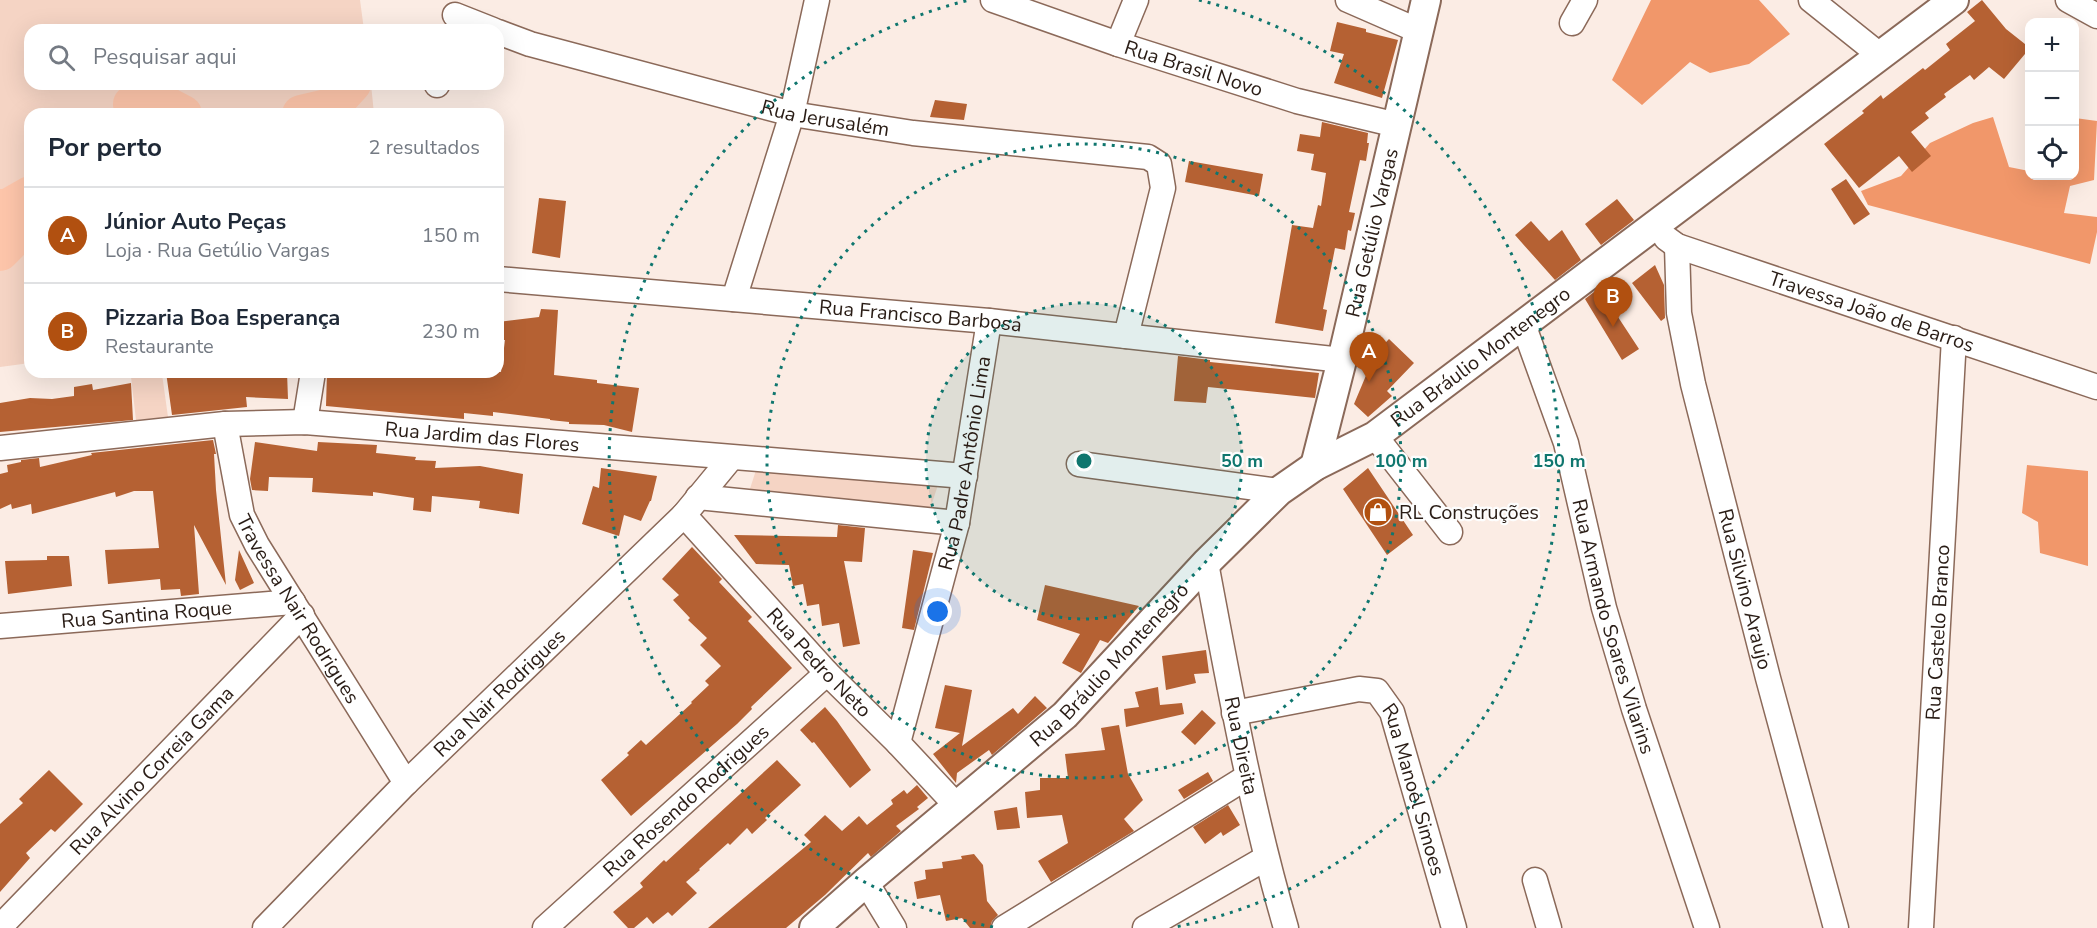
<!DOCTYPE html>
<html lang="pt">
<meta charset="utf-8">
<style>
body{margin:0;font-family:"Nunito Sans",sans-serif;background:#f6f6f7;color:#1f2937}
.controls{position:absolute;right:18px;top:18px;display:grid;overflow:hidden;border-radius:12px;box-shadow:0 6px 24px #0002}
.controls button{width:54px;height:54px;display:grid;place-items:center;padding:0;border:0;border-bottom:2px solid #e0e1e3;background:#fff;color:#1f2937;font:30px sans-serif}
.you{position:absolute;left:938px;top:612px;width:21px;height:21px;margin:-15px;border:4px solid #fff;border-radius:50%;background:#1a73e8;box-shadow:0 0 0 9px #1a73e833}
.badge{display:grid;place-items:center;width:39px;height:39px;border-radius:50%;background:#b15010;color:#fff;font-size:20px;font-weight:700}
.pin{position:absolute;translate:-50% -50px;filter:drop-shadow(0 2px 3px #0008)}
.pin::after{content:'';position:absolute;top:32px;width:21px;height:18px;background:inherit;clip-path:polygon(0 0,100% 0,50% 100%)}
.list{margin:0;padding:0;list-style:none}
h2{display:flex;justify-content:space-between;align-items:center;height:78px;margin:0;padding:0 24px;font-size:26px}
h2 small{font-size:20px;font-weight:400;color:#747a83}
.list li{display:grid;grid-template-columns:39px 1fr auto;gap:18px;align-items:center;box-sizing:border-box;height:96px;padding:0 24px;border-top:2px solid #e0e1e3}
.list b{display:block;font-size:22px;white-space:nowrap}
.list p{margin:0;font-size:20px;white-space:nowrap;color:#747a83}
.list em{font-size:20px;font-style:normal;color:#747a83}
.icon{flex:none;width:33px;height:33px;fill:none;stroke:currentColor;stroke-width:2;stroke-linecap:round;stroke-linejoin:round}
.map{position:relative;flex:none;width:2097px;height:928px;overflow:hidden}
.search{position:absolute;background:#fff;box-shadow:0 6px 24px #0002;left:24px;top:24px;width:480px;height:66px;display:flex;align-items:center;gap:15px;box-sizing:border-box;padding:0 21px;border-radius:18px;color:#747a83;font-size:22px}
.panel{position:absolute;background:#fff;box-shadow:0 6px 24px #0002;left:24px;top:108px;width:480px;height:270px;border-radius:18px}
.map>svg:first-child{display:block}
.green{fill:#f5d4c4}
.forest{fill:#f1976a}
.lines{fill:none;stroke-linecap:round;stroke-linejoin:round}
.river{stroke:#fdc5aa;stroke-width:38}
.building{fill:#b56133}
.minor-casing{stroke:#8b6959;stroke-width:27}
.tertiary-casing{stroke:#8b6959;stroke-width:32}
.minor{stroke:#fff;stroke-width:24}
.tertiary{stroke:#fff;stroke-width:28}
.ring{fill:none;stroke:#0f766e;stroke-width:3;stroke-dasharray:3 6}
.labels{text-anchor:middle;dominant-baseline:central;stroke-width:4.5;stroke-linejoin:round;paint-order:stroke}
.street-label{font-size:20px;fill:#291c15;stroke:#fdfdfd}
.poi-label{font-size:20px;fill:#291c15;stroke:#fdfdfd;text-anchor:start}
.centre{fill:#0f766e;stroke:#fdfdfd;stroke-width:3}
.ring-label{font-size:18px;text-anchor:middle;font-weight:bold;fill:#0f766e;stroke:#fdfdfd;stroke-width:4.5;stroke-linejoin:round;paint-order:stroke}
</style>
<div class="map">
<svg width="2097" height="928" viewBox="0 0 2097 928">
<rect width="100%" height="100%" fill="#fbece4"/>
<path class="green" d="M0,0H360L364,30H30V84H371L374,114H30V363L0,367Z
M162,374L168,417L136,420L131,377Z
M756,470L938,485L929,512L748,495Z"/>
<path class="forest" d="M1651,0H1759L1790,34L1749,64L1710,73L1690,62L1642,105L1612,80Z
M1993,117L2009,167L2029,171L2030,176H2074L2075,118L2097,121L2094,180L2070,186L2064,213L2097,217V232L2090,264L1868,205L1861,191L1901,176L1930,143L1973,123Z
M2027,465L2088,471V566L2040,553L2038,522L2022,513Z"/>
<g class="lines">
<path class="river" d="M134,114L132,104L147,95L183,114
M301,114L331,107L352,84
M0,208H7L30,195
M0,219L15,237L0,252"/>
</g>
<path class="building" d="M1982,0L2006,29L2030,48L2004,79L1989,67L1974,80L1970,75L1944,94L1946,97L1925,113L1929,118L1911,132L1931,156L1912,172L1899,156L1859,188L1824,144L1864,113L1862,111L1881,95L1883,99L1923,68L1925,70L1950,50L1946,44L1975,21L1967,12Z
M1337,22L1366,29V32L1398,40L1382,98L1334,83L1344,54L1330,51Z
M935,100L967,104L964,120L930,117Z
M1322,122L1368,133L1367,143H1369L1366,161L1360,160L1349,212L1355,213L1351,231L1348,230L1345,250L1335,248L1323,309L1327,310L1323,331L1275,323L1292,225L1313,228L1318,205L1321,206L1326,173L1311,170L1314,154L1297,151L1300,134L1320,137Z
M1189,161L1263,174L1259,196L1185,182Z
M1846,179L1870,214L1854,225L1831,189Z
M539,198L566,201L560,258L532,253Z
M1617,199L1634,220L1601,245L1585,224Z
M1531,221L1549,241L1562,230L1581,260L1555,280L1515,235Z
M1655,265L1664,285L1665,318L1661,321L1632,283Z
M1599,288L1639,349L1622,360L1585,299Z
M541,309L558,310L554,375L597,380V383L639,388L632,432L604,425L569,424V422L550,420V419L493,412V416L464,413V419L326,406L327,372L439,376V372H501L505,340H498V322L539,317Z
M1389,339L1414,363L1387,391L1392,396L1368,417L1354,404L1370,366L1366,363Z
M1178,356L1210,360V362L1319,373L1315,398L1208,387L1206,403L1174,401Z
M166,372H212L213,377L257,372H287L288,399L246,397L247,407L172,415Z
M131,383L133,420L0,432V403L30,398L52,399L74,396V387L92,384L93,390Z
M213,440L216,454H214L216,490L226,585L194,525L199,594L181,596L180,589L161,590L160,579L108,584L105,550L159,548L153,491H134L116,497L115,492L32,514L31,504L12,509L11,504L0,509V474L8,472L7,465L21,462V460L39,458L40,467L92,455L91,453Z
M255,442L317,451L318,442L377,445L376,453L416,457L415,460L436,461L435,468L480,466L523,474L519,514L479,508L480,501L432,496L431,512L413,510L414,498L373,492V496L312,492L313,478L269,477L268,491L252,490L250,479Z
M601,468L657,476L651,501H650L641,521L624,515L619,536L582,524L593,486L599,488Z
M1368,468L1413,535L1387,555L1343,489Z
M838,525L865,528L862,562L844,561L860,644L843,647L839,623L822,626L819,604L807,606L803,584L793,586L789,565L756,564L734,535L837,537Z
M692,547L722,579L719,582L752,617L748,621L792,668L751,707L752,709L737,724L631,816L601,780L629,755L627,753L641,740L646,745L692,703L691,702L709,685L705,681L721,666L700,645L707,638L688,620L690,618L673,600L679,595L662,579Z
M239,550L254,583L240,590L235,580Z
M913,550L933,553L914,630L902,628Z
M47,556H69L72,586L8,594L5,561L47,560Z
M1045,585L1139,606L1108,643L1100,640L1081,673L1062,663L1080,634L1037,620Z
M1206,650L1209,673L1194,674L1196,683L1166,690L1162,656Z
M945,685L972,690L962,746L1013,708L1018,714L1035,696L1047,708L992,755L989,750L957,773L956,783L933,754L960,733L935,728Z
M1158,687L1160,705L1182,703L1184,714L1126,727L1124,709L1139,707L1135,692Z
M825,707L837,721L871,770L850,788L814,742L812,743L800,730Z
M1202,710L1216,723L1195,745L1181,732Z
M1119,725L1128,774L1143,800L1124,819L1134,831L1051,882L1038,861L1068,843L1062,815L1027,818L1025,792L1040,790V778H1068L1065,754L1105,750L1101,728Z
M777,760L801,785L765,818L767,820L752,834L747,828L730,845L728,843L699,869L700,870L686,882L697,893L672,916L668,912L653,924L647,917L634,928H628L613,912L643,887L640,883L664,860L666,862Z
M49,770L83,804L55,832L51,829L26,853L30,858L0,892V824L23,803L19,799Z
M1208,772L1213,781L1184,799L1178,790Z
M917,785L928,798L917,807L919,809L896,826L901,831L871,857L868,853L825,895L786,928H708L811,842L804,835L825,815L842,831L859,816L867,825L893,804L891,800L904,790L907,794Z
M1228,805L1240,825L1223,836L1221,832L1205,844L1193,827Z
M1017,807L1020,828L997,830L994,811Z
M974,854L983,865L987,901L998,915L992,921L990,928H970L962,918L946,921L940,895L917,899L914,882L926,879L925,870L943,868L942,862L962,859L961,856Z"/>
<g class="lines">
<g class="minor-casing">
<g id="minor">
<path id="s1" d="M993,0L1118,44L1297,101L1397,125"/>
<path d="M1348,0L1419,31"/>
<path d="M1811,0L1881,56"/>
<path d="M2068,0L2097,16"/>
<path d="M455,15L493,30"/>
<path d="M1572,23L1585,0"/>
<path id="s2" d="M498,32L530,44L792,114L913,133L1148,157L1159,164L1163,188L1126,336"/>
<path d="M1118,44L1136,0"/>
<path d="M437,85V84"/>
<path id="s3" d="M1666,238L1677,246L2097,387"/>
<path id="s4" d="M1677,246L1679,313L1693,384L1768,678L1836,928"/>
<path id="s5" d="M498,279L989,321L1342,360"/>
<path d="M734,299L792,114L817,0"/>
<path id="s6" d="M1523,324L1566,443L1604,608L1634,709L1707,928"/>
<path d="M305,422L313,372"/>
<path id="s7" d="M225,424L242,515L257,545L406,783"/>
<path d="M1375,436L1450,532"/>
<path id="s8" d="M0,448L225,424L305,422L965,476"/>
<path d="M1079,464L1279,491"/>
<path d="M698,497L957,523"/>
<path id="s9" d="M684,515L827,673L898,743L957,806"/>
<path id="s10" d="M1206,563C1229,685 1251,808 1286,928"/>
<path id="s11" d="M0,626L293,602"/>
<path id="s12" d="M1234,713L1359,689L1377,691L1392,712L1454,928"/>
<path id="s13" d="M898,743L957,523L989,321"/>
<path d="M1535,880L1549,928"/>
<path d="M866,882L894,928"/>
<path id="s14" d="M0,927L302,615"/>
<path id="s15" d="M265,928L406,783L684,515L731,458"/>
<path id="s16" d="M545,928L827,673"/>
<path d="M1004,928L1247,777"/>
<path d="M1145,928L1266,858"/>
<path id="s17" d="M1921,928L1954,338"/>
</g>
</g>
<g class="tertiary-casing">
<g id="tertiary">
<path id="s18" d="M1315,466L1342,360L1426,0"/>
<path id="s19" d="M814,928L866,882L1065,715L1206,563L1279,491L1315,466L1375,436L1954,0"/>
</g>
</g>
<use href="#minor" class="minor"/>
<use href="#tertiary" class="tertiary"/>
</g>
<circle cx="1084" cy="461" r="158" fill="#0f766e" fill-opacity=".12"/>
<g class="ring">
<circle cx="1084" cy="461" r="158"/>
<circle cx="1084" cy="461" r="317"/>
<path d="M993 927A475 475 0 0 1 969 0M1199 0A475 475 0 0 1 1175 927"/>
</g>
<defs>
<g id="shop-disc" transform="scale(1.5)"><circle r="9.5" fill="#b15010" stroke="#fdfdfd"/><path d="M-5-2.5h2.3a2.7 3.5 0 0 1 5.4 0H5L5.5 6h-11ZM-1.5-2.5h3a1.5 2.3 0 0 0-3 0Z" fill="#fff"/></g>
</defs>
<g fill-rule="evenodd">
<use href="#shop-disc" x="1378" y="512"/>
</g>
<g class="labels">
<g class="street-label">
<text stroke="none"><textPath href="#s1" startOffset="212">Rua Brasil Novo</textPath></text>
<text stroke="none"><textPath href="#s2" startOffset="339">Rua Jerusalém</textPath></text>
<text stroke="none"><textPath href="#s18" startOffset="240">Rua Getúlio Vargas</textPath></text>
<text stroke="none"><textPath href="#s3" startOffset="219">Travessa João de Barros</textPath></text>
<text stroke="none"><textPath href="#s5" startOffset="424">Rua Francisco Barbosa</textPath></text>
<text stroke="none"><textPath href="#s19" startOffset="882">Rua Bráulio Montenegro</textPath></text>
<text stroke="none"><textPath href="#s8" startOffset="484">Rua Jardim das Flores</textPath></text>
<text stroke="none"><textPath href="#s13" startOffset="288">Rua Padre Antônio Lima</textPath></text>
<text stroke="none"><textPath href="#s4" startOffset="351">Rua Silvino Araujo</textPath></text>
<text stroke="none"><textPath href="#s7" startOffset="202">Travessa Nair Rodrigues</textPath></text>
<text stroke="none"><textPath href="#s11" startOffset="147">Rua Santina Roque</textPath></text>
<text stroke="none"><textPath href="#s6" startOffset="316">Rua Armando Soares Vilarins</textPath></text>
<text stroke="none"><textPath href="#s17" startOffset="296">Rua Castelo Branco</textPath></text>
<text stroke="none"><textPath href="#s9" startOffset="200">Rua Pedro Neto</textPath></text>
<text stroke="none"><textPath href="#s19" startOffset="396">Rua Bráulio Montenegro</textPath></text>
<text stroke="none"><textPath href="#s15" startOffset="332">Rua Nair Rodrigues</textPath></text>
<text stroke="none"><textPath href="#s10" startOffset="186">Rua Direita</textPath></text>
<text stroke="none"><textPath href="#s14" startOffset="218">Rua Alvino Correia Gama</textPath></text>
<text stroke="none"><textPath href="#s12" startOffset="252">Rua Manoel Simoes</textPath></text>
<text stroke="none"><textPath href="#s16" startOffset="190">Rua Rosendo Rodrigues</textPath></text>
</g>
<g class="poi-label">
<text x="1399" y="512">RL Construções</text>
</g>
</g>
<circle cx="1084" cy="461" r="9" class="centre"/>
<g class="ring-label">
<text x="1242" y="467">50 m</text>
<text x="1401" y="467">100 m</text>
<text x="1559" y="467">150 m</text>
</g>
</svg>
<div class="controls">
<button>+</button>
<button>−</button>
<button><svg class="icon" aria-label="locate" viewBox="0 0 24 24"><circle cx="12" cy="12" r="6"/><path d="M12 2v4M12 18v4M2 12h4M18 12h4"/></svg></button>
</div>
<div class="you"></div>
<div class="pin badge" style="left:1369px;top:382px">A</div>
<div class="pin badge" style="left:1613px;top:327px">B</div>
<div class="search"><svg class="icon" aria-label="search" viewBox="0 0 24 24"><circle cx="10" cy="10" r="6"/><path d="M15 15l6 6"/></svg>Pesquisar aqui</div>
<section class="panel">
<h2>Por perto<small>2 resultados</small></h2>
<ul class="list">
<li><span class="badge">A</span><div><b>Júnior Auto Peças</b><p>Loja · Rua Getúlio Vargas</p></div><em>150 m</em></li>
<li><span class="badge">B</span><div><b>Pizzaria Boa Esperança</b><p>Restaurante</p></div><em>230 m</em></li>
</ul>
</section>
</div>
